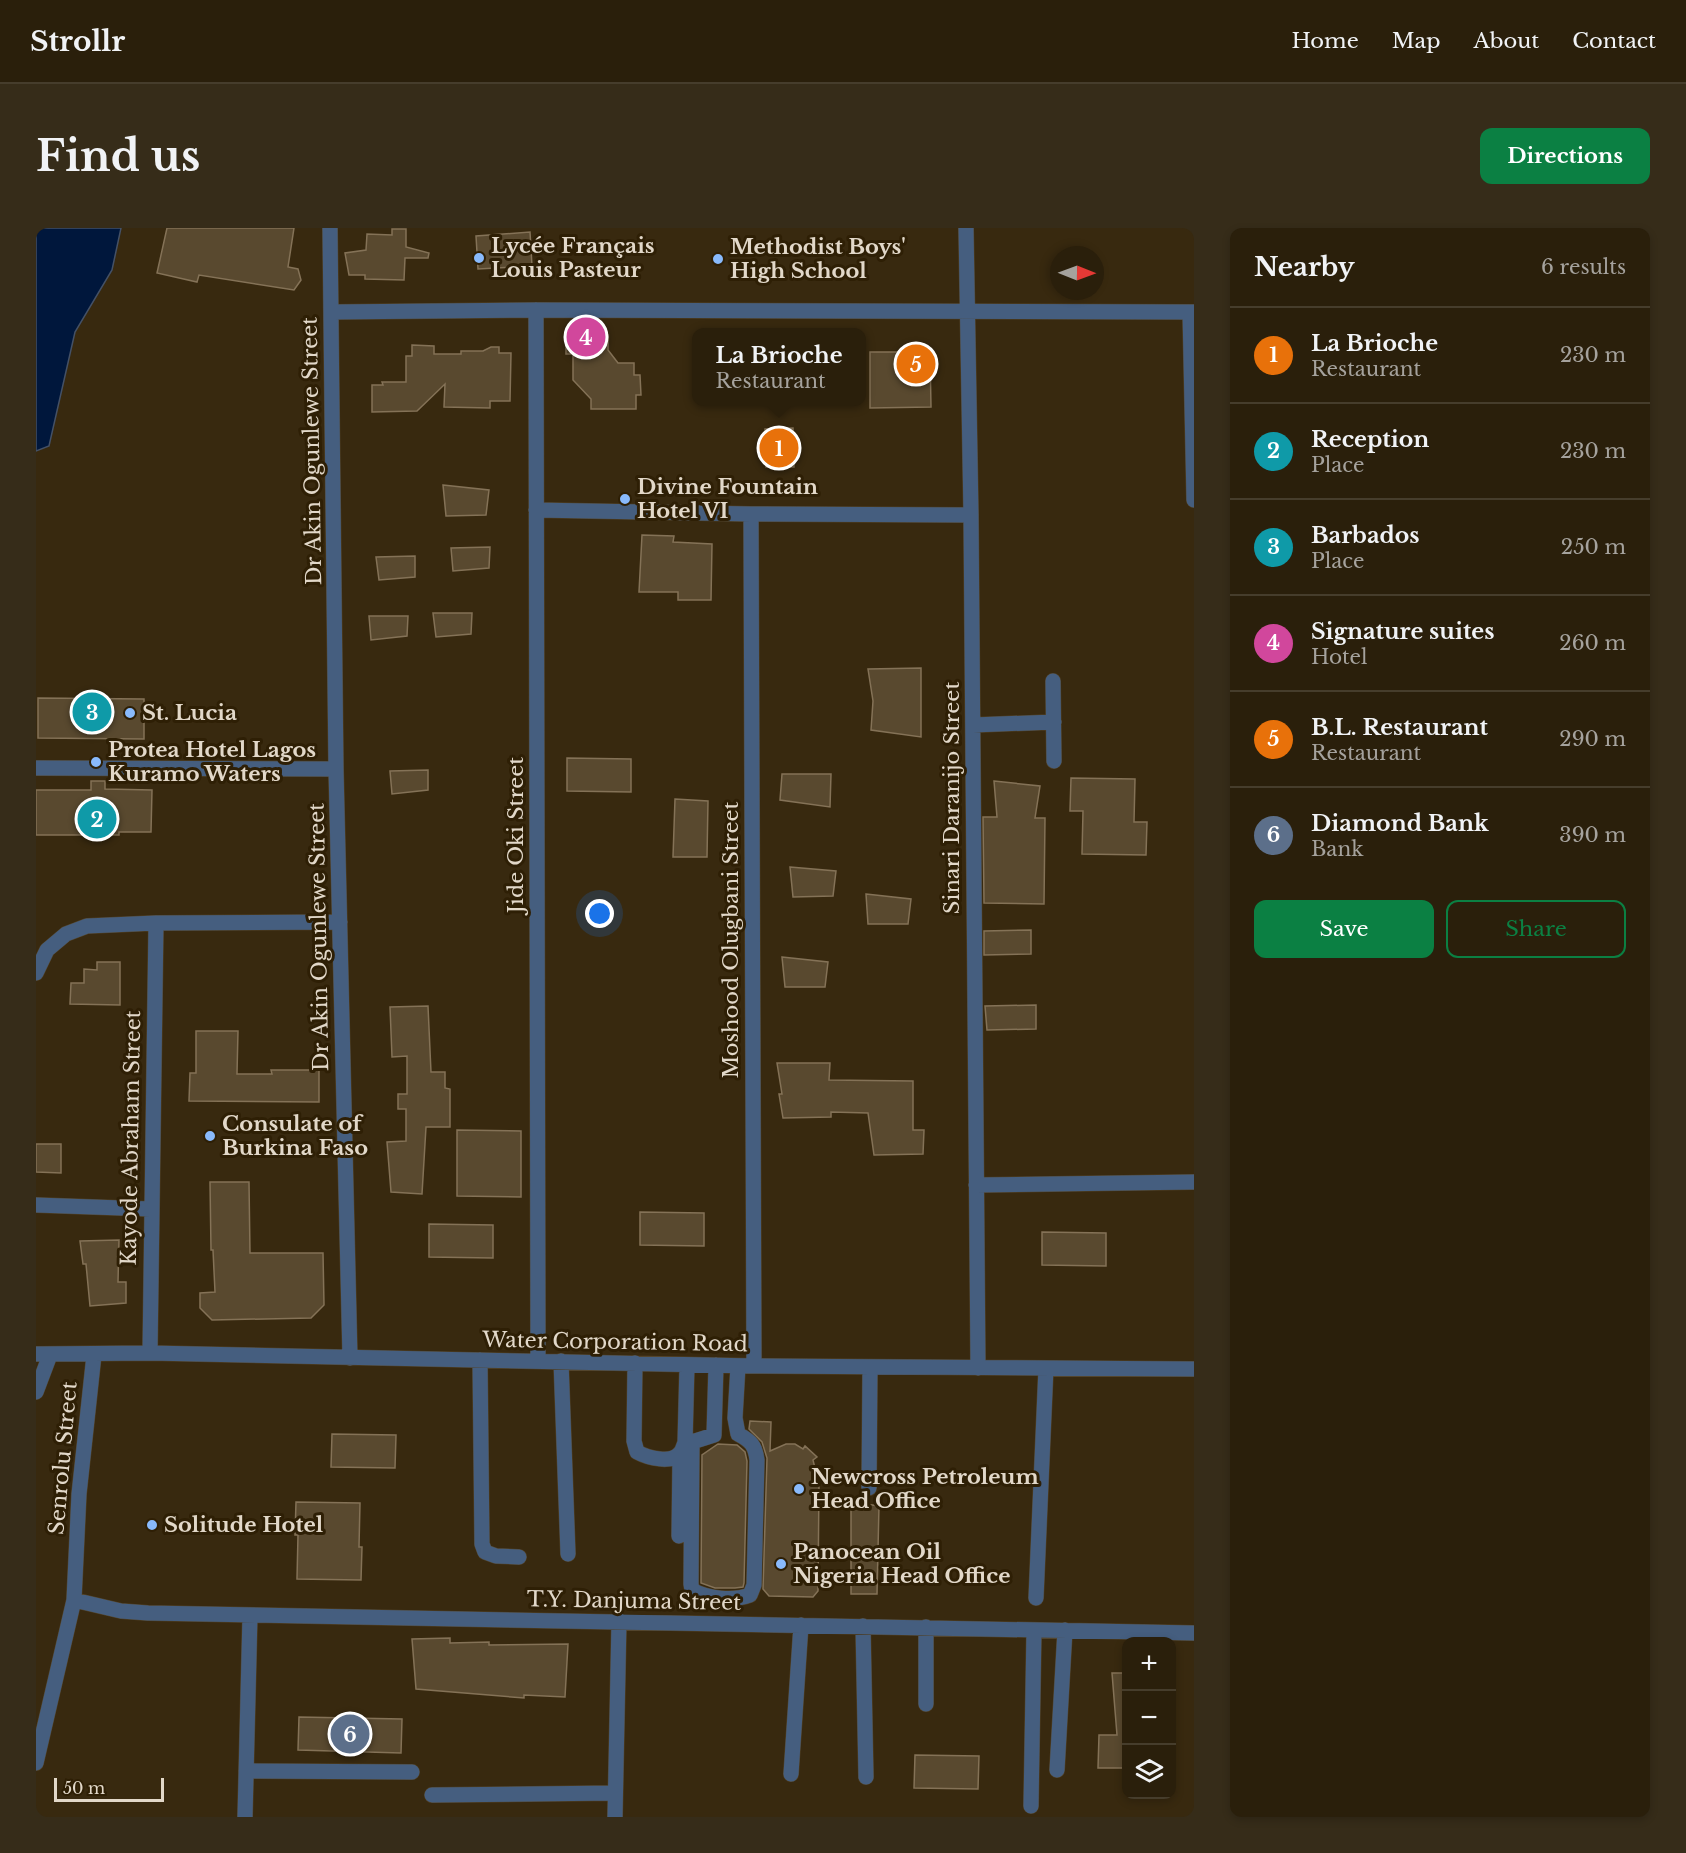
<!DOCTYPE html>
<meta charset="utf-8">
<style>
body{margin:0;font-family:"Libre Baskerville",serif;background:#362c19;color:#f1f3f6}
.controls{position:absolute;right:18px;bottom:18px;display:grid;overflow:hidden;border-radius:12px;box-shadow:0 3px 9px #0003}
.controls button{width:54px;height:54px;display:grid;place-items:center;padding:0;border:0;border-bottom:2px solid #463d2c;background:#2a1f0b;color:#f1f3f6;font:30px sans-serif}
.compass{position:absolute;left:1014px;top:18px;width:54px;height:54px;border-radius:50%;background:#2a1f0b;box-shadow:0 3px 9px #0003;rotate:91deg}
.scale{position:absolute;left:18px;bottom:15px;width:110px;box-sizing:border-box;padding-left:6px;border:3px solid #e2d8c9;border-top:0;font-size:16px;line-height:21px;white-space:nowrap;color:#e2d8c9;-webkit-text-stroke:4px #2e1f05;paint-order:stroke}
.you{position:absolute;left:564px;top:686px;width:21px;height:21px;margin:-15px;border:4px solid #fff;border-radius:50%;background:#1a73e8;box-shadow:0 0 0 9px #1a73e833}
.badge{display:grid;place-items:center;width:39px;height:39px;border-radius:50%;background:#0b8043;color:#fff;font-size:20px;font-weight:700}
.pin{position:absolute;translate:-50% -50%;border:3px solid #fff;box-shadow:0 2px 6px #0006}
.popup{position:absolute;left:656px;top:100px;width:174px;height:78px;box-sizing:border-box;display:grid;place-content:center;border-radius:12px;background:#2a1f0b;filter:drop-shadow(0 2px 4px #0005);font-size:20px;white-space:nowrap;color:#a5a29d}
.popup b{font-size:22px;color:#f1f3f6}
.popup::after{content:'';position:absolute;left:50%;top:100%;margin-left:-12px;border:12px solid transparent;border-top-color:#2a1f0b}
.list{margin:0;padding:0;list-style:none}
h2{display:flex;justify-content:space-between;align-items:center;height:78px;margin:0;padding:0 24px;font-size:26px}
h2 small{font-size:20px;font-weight:400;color:#a5a29d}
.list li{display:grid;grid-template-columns:39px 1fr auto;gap:18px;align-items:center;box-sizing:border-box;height:96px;padding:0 24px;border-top:2px solid #463d2c}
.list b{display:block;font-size:22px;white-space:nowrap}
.list p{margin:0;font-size:20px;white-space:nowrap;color:#a5a29d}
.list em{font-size:20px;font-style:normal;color:#a5a29d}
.actions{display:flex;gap:12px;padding:18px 24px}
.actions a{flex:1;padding:14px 0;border:2px solid #0b8043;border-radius:12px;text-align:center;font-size:21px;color:#0b8043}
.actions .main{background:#0b8043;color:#fff}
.icon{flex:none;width:33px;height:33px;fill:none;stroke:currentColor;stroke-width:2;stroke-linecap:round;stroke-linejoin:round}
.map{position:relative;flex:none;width:1158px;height:1589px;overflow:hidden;border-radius:12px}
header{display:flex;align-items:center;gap:36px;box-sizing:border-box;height:84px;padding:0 30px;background:#2a1f0b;border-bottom:2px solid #463d2c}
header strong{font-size:28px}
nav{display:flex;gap:33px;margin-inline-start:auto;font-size:21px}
.intro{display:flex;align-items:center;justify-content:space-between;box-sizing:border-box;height:144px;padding:0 36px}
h1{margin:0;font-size:42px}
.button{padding:15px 27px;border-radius:12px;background:#0b8043;color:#fff;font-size:21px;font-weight:700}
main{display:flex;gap:36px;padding:0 36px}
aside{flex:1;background:#2a1f0b;border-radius:12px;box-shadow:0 3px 9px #0003}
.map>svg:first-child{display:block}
.water{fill:#00173c;stroke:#445166;stroke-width:1.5}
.building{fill:#59492f;stroke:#847257;stroke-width:1.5}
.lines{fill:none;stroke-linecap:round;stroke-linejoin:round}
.minor-casing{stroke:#53452d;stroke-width:16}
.minor{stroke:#455e7f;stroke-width:15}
.poi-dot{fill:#89bafc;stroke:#2e1f05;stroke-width:2}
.labels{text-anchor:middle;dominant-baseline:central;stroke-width:6;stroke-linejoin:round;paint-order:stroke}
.poi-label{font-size:21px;font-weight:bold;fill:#e2d8c9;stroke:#2e1f05;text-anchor:start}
.street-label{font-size:21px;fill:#e2d8c9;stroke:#2e1f05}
</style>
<header>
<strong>Strollr</strong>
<nav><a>Home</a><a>Map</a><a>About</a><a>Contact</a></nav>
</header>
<div class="intro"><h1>Find us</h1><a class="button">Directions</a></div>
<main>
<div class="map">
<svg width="1158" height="1589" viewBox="0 0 1158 1589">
<rect width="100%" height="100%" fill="#38290f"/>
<path class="water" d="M0,0H85L76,42L39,104L13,218L0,223Z"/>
<path class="building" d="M131,0H258L252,39L262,41L265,52L258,62L163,47L161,54L121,45Z
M356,1H370V19L393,25L392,30H369L368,52L329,51V47H313L309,25L330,22L331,6L356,7Z
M494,4L496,38L442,41L440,8Z
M530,107H572V122L582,135H598V147H604L605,167H600V181H555V171L537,152V126H530Z
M376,117L398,118V126H425V123H447L455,119H463V125H475L474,173H454V180L408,179L409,156L381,183L336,184V157H347L346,154H370V128H376Z
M834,124H894L895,179L834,180Z
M757,200L758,239H730L729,201Z
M407,257L453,262L450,287L410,288Z
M606,307L638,308L637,314L676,316L675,372H642V364H603Z
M454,319L453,340L417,343L415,320Z
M379,328V349L343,352L340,329Z
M397,385H436L435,406L400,409Z
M333,388H372L371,408L335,412Z
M885,440V509L835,502L837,473L832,441Z
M2,470L108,471V511L2,510Z
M531,530L595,531V564L531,563Z
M392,542V562L356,566L354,543Z
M746,546H795L794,579L744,572Z
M1035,550L1099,551L1098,594H1111L1110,627L1046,626L1047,583H1034Z
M55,553H69V561L116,562L115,604H83V607H0V562H55Z
M958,553L1004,558L999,590H1009L1008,676L948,675L947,589H961Z
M639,571L672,573L671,629H637Z
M754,639L800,643L797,668L757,669Z
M830,666L875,671L872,696H832Z
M995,702V726L948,727V703Z
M746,729L792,734L789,759H749Z
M61,734H84V777L34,776L35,755H48V741L61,742Z
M1000,777V801L951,802L949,778Z
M392,778L395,844H409V860L414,861V899H390L386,966L355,964L351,914L370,913V881H362V866H371V828L356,829L354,779Z
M160,803H202L201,846H236L235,842H283V874L153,873L154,845H160Z
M741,835H794L793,852L877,853V902H888L887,926L838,927L832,885L795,884V889L747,890L743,866H746Z
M421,902L485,903V969L421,968Z
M0,916H25V945L0,944Z
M174,954H213L214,1025H287L288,1077L275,1090L176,1092L164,1080V1065L179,1064L177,1022H175Z
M604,984L668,985V1018L604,1017Z
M393,996L457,997V1030L393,1029Z
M1006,1004L1070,1005V1038L1006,1037Z
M83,1012L82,1054H90V1075L54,1078L50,1036H47L44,1013Z
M714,1193L735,1194L734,1223L750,1216H759L767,1221L769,1218L781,1229L777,1232L783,1257L782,1363L777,1369L733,1368L727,1361L731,1230L726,1214L713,1201Z
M296,1206L360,1207L359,1240L295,1239Z
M682,1216L701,1217L709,1224L711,1233L708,1355L707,1359L699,1360H679L665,1355L666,1227Z
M260,1274L324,1275L323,1319H326L325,1352L261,1351L262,1307H259Z
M815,1274L843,1278L841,1366H815Z
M414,1410V1415L453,1414V1417L532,1416L529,1469L488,1467V1470L380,1461L376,1411Z
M1076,1445H1090V1540H1062L1063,1507H1081Z
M263,1489L366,1491L365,1525L262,1522Z
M879,1527L943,1528L942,1561L878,1560Z"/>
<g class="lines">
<g class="minor-casing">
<path id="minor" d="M294,0L300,541L314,1130
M930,0L935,287L942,1140
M500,82L502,1132
M296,84L500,82L1158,84
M1154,84L1158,272
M500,282L715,286L935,287
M715,286L718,1138
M1017,453L1018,533
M937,497L1018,494
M0,540L300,541
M0,745L11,722L30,706L51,698L120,695L304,694
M940,957L1158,954
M0,977L114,981
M114,1125L120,695
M0,1126L114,1125L718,1138L1158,1141
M444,1132L446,1316L449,1324L460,1328L483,1329
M525,1133L532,1326
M599,1135L598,1213L601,1224C612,1230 636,1236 644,1225C647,1222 647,1218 649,1215L651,1137
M680,1137L678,1207L656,1214V1218L655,1356L656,1362C672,1371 698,1373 714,1367L718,1357L721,1232C719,1217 715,1213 702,1206L699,1190L702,1138
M0,1164L14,1127
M833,1260L834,1139
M643,1308L644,1226
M1000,1370L1010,1140
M38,1372L85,1383L112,1385L1158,1405
M827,1398L830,1549
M890,1476V1399
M0,1535L38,1372L43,1266L58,1127
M1021,1542L1029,1402
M210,1543L376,1544
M755,1546L765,1397
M396,1567L579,1565
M995,1578L998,1402
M209,1589L214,1387
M579,1589L583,1393"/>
</g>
<use href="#minor" class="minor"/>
</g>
<g class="poi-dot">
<circle cx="443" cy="30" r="6"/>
<circle cx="682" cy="31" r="6"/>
<circle cx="589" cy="271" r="6"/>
<circle cx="94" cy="485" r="6"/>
<circle cx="60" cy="534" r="6"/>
<circle cx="174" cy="908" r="6"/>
<circle cx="763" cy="1261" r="6"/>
<circle cx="116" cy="1297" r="6"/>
<circle cx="745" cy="1336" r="6"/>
</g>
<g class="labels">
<g class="poi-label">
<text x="455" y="18">Lycée Français<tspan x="455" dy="24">Louis Pasteur</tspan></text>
<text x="694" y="19">Methodist Boys'<tspan x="694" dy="24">High School</tspan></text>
<text x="601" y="259">Divine Fountain<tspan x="601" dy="24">Hotel VI</tspan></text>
<text x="106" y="485">St. Lucia</text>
<text x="72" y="522">Protea Hotel Lagos<tspan x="72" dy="24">Kuramo Waters</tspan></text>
<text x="186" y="896">Consulate of<tspan x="186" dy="24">Burkina Faso</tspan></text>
<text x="775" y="1249">Newcross Petroleum<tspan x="775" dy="24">Head Office</tspan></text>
<text x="128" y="1297">Solitude Hotel</text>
<text x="757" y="1324">Panocean Oil<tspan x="757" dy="24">Nigeria Head Office</tspan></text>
</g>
<g class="street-label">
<text transform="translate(276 223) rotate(-91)">Dr Akin Ogunlewe Street</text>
<text transform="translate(916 570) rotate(-90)">Sinari Daranijo Street</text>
<text transform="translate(480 607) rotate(-90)">Jide Oki Street</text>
<text transform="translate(283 709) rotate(-91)">Dr Akin Ogunlewe Street</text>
<text transform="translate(695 712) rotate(-90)">Moshood Olugbani Street</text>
<text transform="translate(95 910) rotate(-89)">Kayode Abraham Street</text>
<text transform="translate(579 1114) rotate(1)">Water Corporation Road</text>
<text transform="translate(27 1230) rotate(-85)">Senrolu Street</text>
<text transform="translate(598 1373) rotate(1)">T.Y. Danjuma Street</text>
</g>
</g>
</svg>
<div class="controls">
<button>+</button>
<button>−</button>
<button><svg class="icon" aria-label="layers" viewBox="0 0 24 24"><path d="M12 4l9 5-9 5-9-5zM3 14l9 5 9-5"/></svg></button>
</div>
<svg class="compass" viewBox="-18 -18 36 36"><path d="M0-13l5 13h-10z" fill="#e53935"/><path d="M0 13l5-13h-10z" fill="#a5a29d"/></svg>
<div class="scale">50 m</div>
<div class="you"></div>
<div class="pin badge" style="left:743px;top:220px;background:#e8710a">1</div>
<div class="popup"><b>La Brioche</b>Restaurant</div>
<div class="pin badge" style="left:61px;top:591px;background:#0f9aa8">2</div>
<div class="pin badge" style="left:56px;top:484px;background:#0f9aa8">3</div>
<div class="pin badge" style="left:550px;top:109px;background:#d1479c">4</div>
<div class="pin badge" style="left:880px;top:136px;background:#e8710a">5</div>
<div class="pin badge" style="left:314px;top:1506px;background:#5c6f8a">6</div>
</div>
<aside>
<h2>Nearby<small>6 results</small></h2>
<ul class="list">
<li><span class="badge" style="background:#e8710a">1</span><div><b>La Brioche</b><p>Restaurant</p></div><em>230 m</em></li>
<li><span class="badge" style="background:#0f9aa8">2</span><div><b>Reception</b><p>Place</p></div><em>230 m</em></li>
<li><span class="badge" style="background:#0f9aa8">3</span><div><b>Barbados</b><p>Place</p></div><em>250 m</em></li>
<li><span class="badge" style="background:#d1479c">4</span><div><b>Signature suites</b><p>Hotel</p></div><em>260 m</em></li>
<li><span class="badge" style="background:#e8710a">5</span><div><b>B.L. Restaurant</b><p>Restaurant</p></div><em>290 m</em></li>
<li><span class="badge" style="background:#5c6f8a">6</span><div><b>Diamond Bank</b><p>Bank</p></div><em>390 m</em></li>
</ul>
<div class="actions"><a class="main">Save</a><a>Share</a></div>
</aside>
</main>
